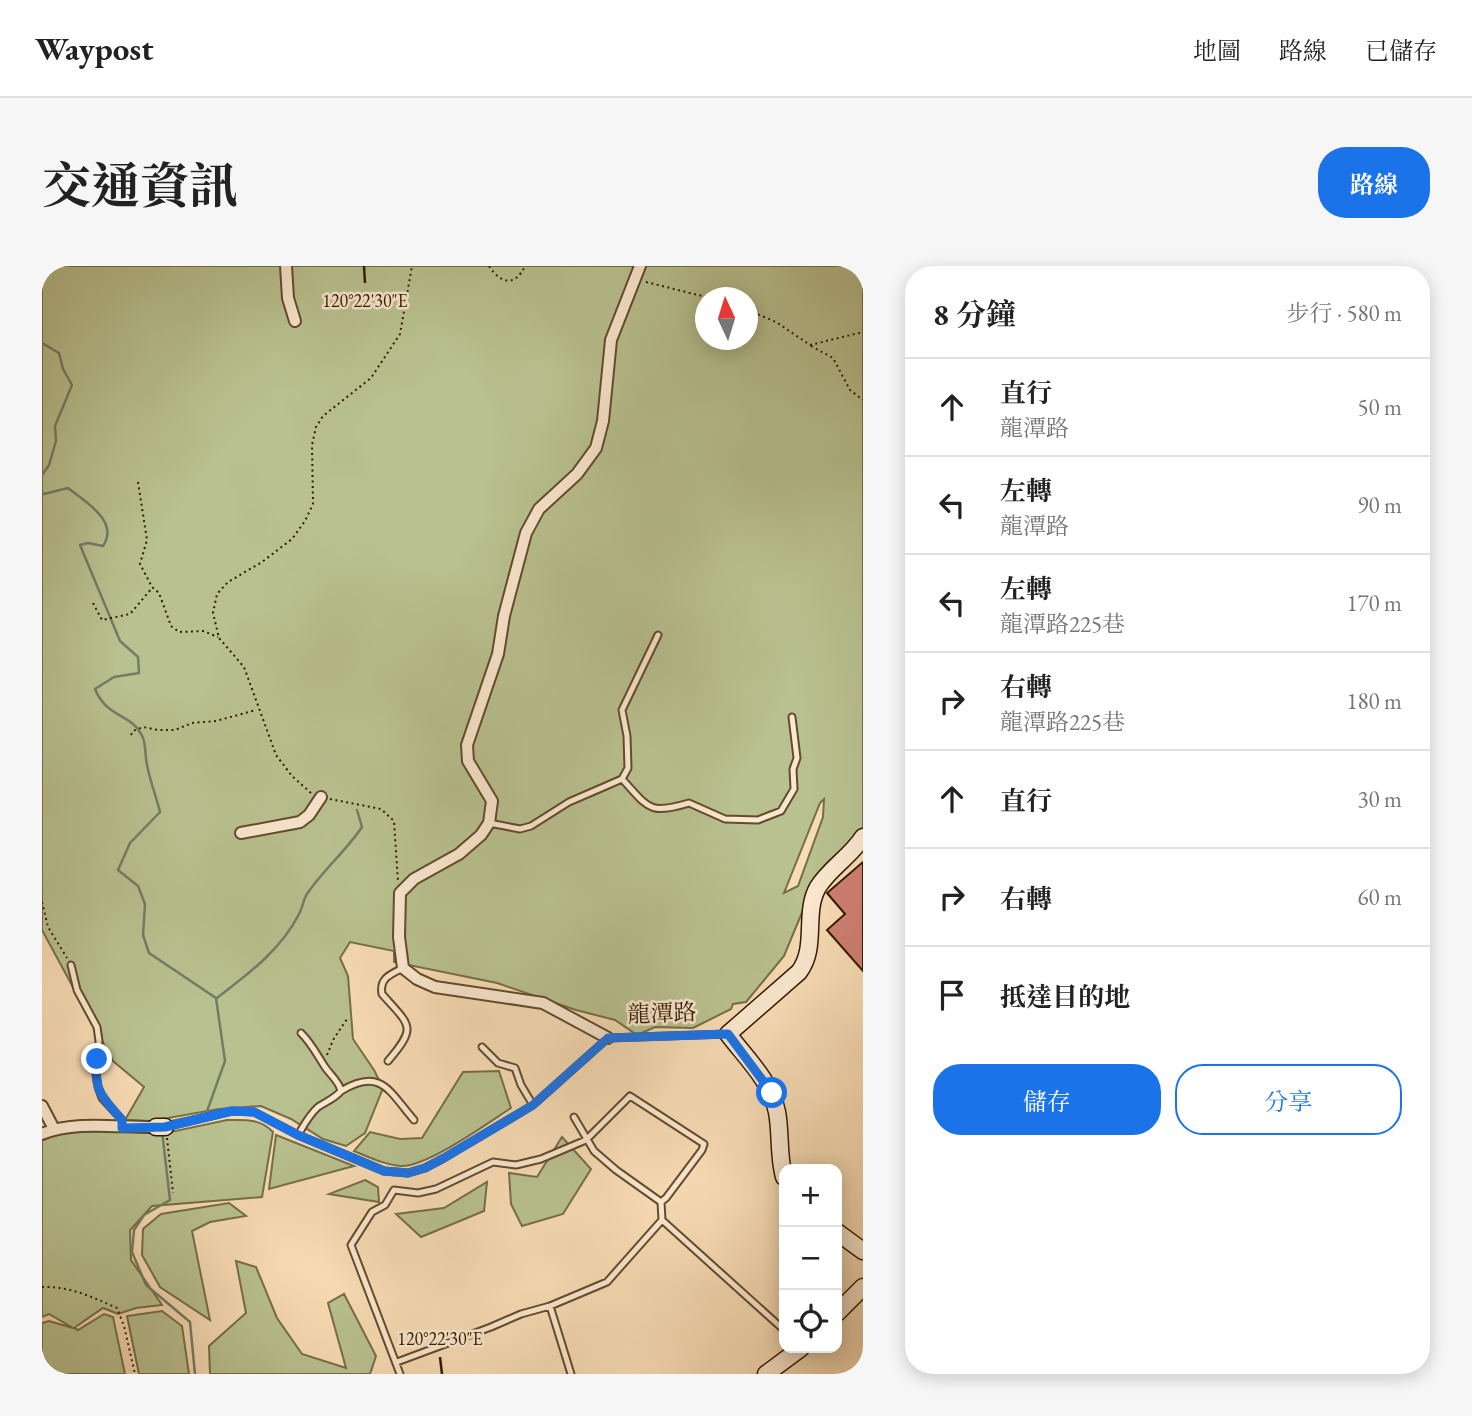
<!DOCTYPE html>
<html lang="zh-TW">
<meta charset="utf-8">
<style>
body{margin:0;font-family:"EB Garamond","Noto Serif TC",serif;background:#f6f6f6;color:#222}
.controls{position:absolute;right:21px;bottom:21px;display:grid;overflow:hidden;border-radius:14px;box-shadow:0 4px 18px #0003}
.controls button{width:63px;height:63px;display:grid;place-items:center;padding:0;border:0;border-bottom:2px solid #e0e0e0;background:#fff;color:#222;font:35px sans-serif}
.compass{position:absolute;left:653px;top:21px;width:63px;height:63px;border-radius:50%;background:#fff;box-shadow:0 4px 18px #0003;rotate:356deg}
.stop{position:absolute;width:21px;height:21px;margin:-16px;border:5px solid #1a73e8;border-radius:50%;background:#fff}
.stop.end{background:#1a73e8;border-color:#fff;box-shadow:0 2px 7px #0008}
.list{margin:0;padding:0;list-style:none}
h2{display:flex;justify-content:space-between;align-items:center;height:91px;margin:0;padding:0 28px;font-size:30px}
h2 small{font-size:23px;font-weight:400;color:#767676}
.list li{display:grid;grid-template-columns:46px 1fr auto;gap:21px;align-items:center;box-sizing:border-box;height:98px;padding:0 28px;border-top:2px solid #e0e0e0}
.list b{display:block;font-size:26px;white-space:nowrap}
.list p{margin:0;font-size:23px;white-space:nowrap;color:#767676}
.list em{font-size:23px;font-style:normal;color:#767676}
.actions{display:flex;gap:14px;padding:21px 28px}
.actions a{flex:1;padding:16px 0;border:2px solid #1a73e8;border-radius:28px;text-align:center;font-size:24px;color:#1a73e8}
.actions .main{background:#1a73e8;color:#fff}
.icon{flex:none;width:38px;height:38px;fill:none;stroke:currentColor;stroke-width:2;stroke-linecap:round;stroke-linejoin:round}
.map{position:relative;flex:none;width:821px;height:1108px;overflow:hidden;border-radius:28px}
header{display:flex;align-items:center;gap:42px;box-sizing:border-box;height:98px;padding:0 35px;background:#fff;border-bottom:2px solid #e0e0e0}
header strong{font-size:33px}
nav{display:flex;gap:38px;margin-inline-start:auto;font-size:24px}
.intro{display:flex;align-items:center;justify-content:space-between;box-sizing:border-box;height:168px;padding:0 42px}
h1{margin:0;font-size:49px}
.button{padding:18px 32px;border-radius:28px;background:#1a73e8;color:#fff;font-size:24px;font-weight:700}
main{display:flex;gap:42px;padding:0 42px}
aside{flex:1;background:#fff;border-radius:28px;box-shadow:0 4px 18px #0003}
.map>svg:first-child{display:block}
.green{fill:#b9c190;stroke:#756e48;stroke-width:2;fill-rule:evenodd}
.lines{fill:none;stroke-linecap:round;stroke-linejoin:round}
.stream{stroke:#737c65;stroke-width:2.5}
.building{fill:#ce8073;stroke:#311b00;stroke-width:2}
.lane-casing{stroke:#634b2d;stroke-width:9}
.street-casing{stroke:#634b2d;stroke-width:14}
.secondary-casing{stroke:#311b00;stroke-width:19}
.path{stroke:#311b00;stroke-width:2;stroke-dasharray:2 3.5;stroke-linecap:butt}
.lane{stroke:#fae8cf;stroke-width:5}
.street{stroke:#fae8cf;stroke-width:10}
.secondary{stroke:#fae8cf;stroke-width:16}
.route{stroke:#1a73e8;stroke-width:9}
.ticks{fill:none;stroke:#311b00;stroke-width:2.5}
.labels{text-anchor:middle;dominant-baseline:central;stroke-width:5;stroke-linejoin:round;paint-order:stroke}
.street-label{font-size:23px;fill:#311b00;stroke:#fae8cf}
.ticks-label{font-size:18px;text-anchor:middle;fill:#311b00;stroke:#fae8cf;stroke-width:5;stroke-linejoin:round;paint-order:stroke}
</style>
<header>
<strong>Waypost</strong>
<nav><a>地圖</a><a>路線</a><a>已儲存</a></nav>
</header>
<div class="intro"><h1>交通資訊</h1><a class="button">路線</a></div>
<main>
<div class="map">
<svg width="821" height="1108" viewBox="0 0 821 1108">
<rect width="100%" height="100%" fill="#f8dcb5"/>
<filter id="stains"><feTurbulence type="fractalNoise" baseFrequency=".00286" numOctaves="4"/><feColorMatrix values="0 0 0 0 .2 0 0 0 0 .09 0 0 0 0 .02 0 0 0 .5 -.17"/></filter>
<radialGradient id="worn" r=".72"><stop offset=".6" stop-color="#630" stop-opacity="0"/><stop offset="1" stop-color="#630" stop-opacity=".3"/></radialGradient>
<path class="green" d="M0,0H821V565L776,608L742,690L704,736L691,738L689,743L651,762L613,761L595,769L573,754L534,744L455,717L352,696V685L308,676L298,692L306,710L311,773L332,804L341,822L323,867L304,880L281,873L249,853L219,840L177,843L109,855L83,854L102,821L71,795L0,664ZM664,32H706V74H664ZM782,533L781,551L756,620L742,627L778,537Z
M457,805L469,842C446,857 385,901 359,900C343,899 327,891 312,885L328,866L358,873L380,872L421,806Z
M185,854C202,854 218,852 231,866L220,931L110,940L88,964L89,994L120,1039L94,1042L76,1048L61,1042L32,1062L36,1064L62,1048L71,1051L83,1108H0V1057L7,1055L31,1062L7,1048L0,1051V868L26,860L124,867Z
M234,869L312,900L227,923Z
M520,871L549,903L521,948L480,960L469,938L467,907L495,911Z
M323,914L336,921L337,936L287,928Z
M445,916L442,945L379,971L354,948L402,942Z
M187,937L204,950L168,956L150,965L168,1054L118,1021L100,989L101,963L119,948Z
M194,995L214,1001L235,1052L260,1088L304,1102L286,1037L302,1028L334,1090L328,1108H168L167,1080L204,1047Z
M120,1045L140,1060L147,1108H97L85,1050Z"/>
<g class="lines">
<path class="stream" d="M0,77L17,87L21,103L30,119L13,160L14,175L7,199L0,209
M0,226L2,228L26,222C42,235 78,255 61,280L46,277L38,279L78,375L96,391L97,407L72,411L53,423C65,453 91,447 101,472C104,479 103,491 105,499C108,515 114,530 118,546L88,577L76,604L96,620L103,638L101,669L107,687L174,732L183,795L164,848L125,856
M175,732C206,708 239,684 257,648C261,641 261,634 265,628C281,604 304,585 320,561L315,544
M120,865L128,934L102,949L92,964L90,986L104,1019L148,1056L153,1108"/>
</g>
<path class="building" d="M821,596V705L785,664L803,648L785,627Z"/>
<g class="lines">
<g class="lane-casing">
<path id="lane" d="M580,513C607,542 606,549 647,537L683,553L716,554L739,545L752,523L751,503L755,492L750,451
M447,557L478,563L489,560L527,536L580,513L586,502L585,470L580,444L616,369
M29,699L35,724L55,761L57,775L54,809L56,821L60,832L80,854V862
M440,781L456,797L473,802L479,819L491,839
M346,795C376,760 368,760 340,728C337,712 349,708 361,702
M299,825C339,801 347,825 372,854
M532,851L552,885L574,904L619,936
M127,860L190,845L212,846L256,869L342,905L366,907L383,902L402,892L491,839L566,772L685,768
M256,869C262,859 267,849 276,841C285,835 292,833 299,825C297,815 289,810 283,801C275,789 270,778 259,767
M620,954L742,1064
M508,1040L529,1108
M355,1096L449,1061L479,1048L508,1040L565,1016L620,954L619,936L624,932L660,884L662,878L588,830L544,874L499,893L474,899L451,896L394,923L376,927L352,924L343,939L330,946L309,979L358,1108"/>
</g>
<g class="street-casing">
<path id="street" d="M244,0L246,32L253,55
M199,567L258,556L267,549L279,531
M566,772L501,737L393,721L375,713L361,702L357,671L358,627L372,613L417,588L439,569L447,557L450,535L426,495L425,479L456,388L462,350L484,267L497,243L535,208L554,182L561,155L569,74L598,0
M0,840L12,863
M0,868C34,854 77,862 114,861"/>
</g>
<g class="secondary-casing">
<path id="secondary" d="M114,861H123
M742,911C736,889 739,867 735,846C729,815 704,792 686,768L757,706C776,681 761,647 776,621C788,602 809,590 821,571
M795,966L821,985
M795,1047L821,1021
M724,1108L759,1082"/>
</g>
<path class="path" d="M447,0C459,18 473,21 483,0
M604,16L668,32
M706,44L734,56L768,79L821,66
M769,80L791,92L808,124L821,134
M96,216L105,274L98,298L110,321L117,327L129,360L137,366L161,365L176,371
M51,337L60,354L88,348L110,322
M89,469L91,465L101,461L116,464H133L150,457L174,455L214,444
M269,527L250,510L234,489L202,401L177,372L171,347L175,328L186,316L220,296L250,273L263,255L271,238L270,179L274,161L281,150L329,112L358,68L370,0
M288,533L339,543L352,555L356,616
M0,636L6,661L25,692
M285,789L291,774L305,753
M125,872L131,927
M0,1021C28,1020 50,1031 75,1042L82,1060L93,1108"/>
<use href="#lane" class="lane"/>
<use href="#street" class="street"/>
<use href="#secondary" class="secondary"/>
</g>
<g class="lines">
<path class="route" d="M55,793C52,827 60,830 80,854V862L123,861L190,845L212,846L256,869L342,905L366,907L383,902L402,892L491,839L566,772L686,768L730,827"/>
</g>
<path class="ticks" d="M322,0L323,17M398,1091L400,1108"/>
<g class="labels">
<g class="street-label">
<text transform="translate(620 747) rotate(-2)">龍潭路</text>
</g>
</g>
<g class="ticks-label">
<text x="323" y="41">120°22'30"E</text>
<text x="398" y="1079">120°22'30"E</text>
</g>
<rect width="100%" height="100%" filter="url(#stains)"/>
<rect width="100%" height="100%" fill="url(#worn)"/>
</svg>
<div class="controls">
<button>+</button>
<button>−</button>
<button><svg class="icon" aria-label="locate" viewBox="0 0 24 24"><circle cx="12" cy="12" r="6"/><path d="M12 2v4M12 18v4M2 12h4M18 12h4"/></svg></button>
</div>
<svg class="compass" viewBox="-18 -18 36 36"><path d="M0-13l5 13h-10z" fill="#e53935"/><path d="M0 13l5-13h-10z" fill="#767676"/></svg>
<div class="stop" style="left:730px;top:827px"></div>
<div class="stop end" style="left:55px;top:793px"></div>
</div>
<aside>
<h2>8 分鐘<small>步行 · 580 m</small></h2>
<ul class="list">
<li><svg class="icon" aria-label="ahead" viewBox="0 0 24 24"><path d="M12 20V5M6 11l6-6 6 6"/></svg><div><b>直行</b><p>龍潭路</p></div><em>50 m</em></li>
<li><svg class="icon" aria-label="left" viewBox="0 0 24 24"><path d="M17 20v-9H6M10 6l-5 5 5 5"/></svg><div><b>左轉</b><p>龍潭路</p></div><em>90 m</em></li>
<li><svg class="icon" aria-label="left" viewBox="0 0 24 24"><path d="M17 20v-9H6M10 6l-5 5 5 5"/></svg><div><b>左轉</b><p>龍潭路225巷</p></div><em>170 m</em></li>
<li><svg class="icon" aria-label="right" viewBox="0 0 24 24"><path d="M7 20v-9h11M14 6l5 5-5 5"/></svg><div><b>右轉</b><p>龍潭路225巷</p></div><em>180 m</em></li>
<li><svg class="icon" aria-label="ahead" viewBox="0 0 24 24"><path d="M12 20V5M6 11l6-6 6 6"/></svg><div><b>直行</b></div><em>30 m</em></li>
<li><svg class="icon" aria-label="right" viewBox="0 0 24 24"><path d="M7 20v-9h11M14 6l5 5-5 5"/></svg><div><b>右轉</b></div><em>60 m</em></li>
<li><svg class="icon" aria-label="arrive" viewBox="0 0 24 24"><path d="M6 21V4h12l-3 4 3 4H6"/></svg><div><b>抵達目的地</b></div></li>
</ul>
<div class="actions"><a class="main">儲存</a><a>分享</a></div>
</aside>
</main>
